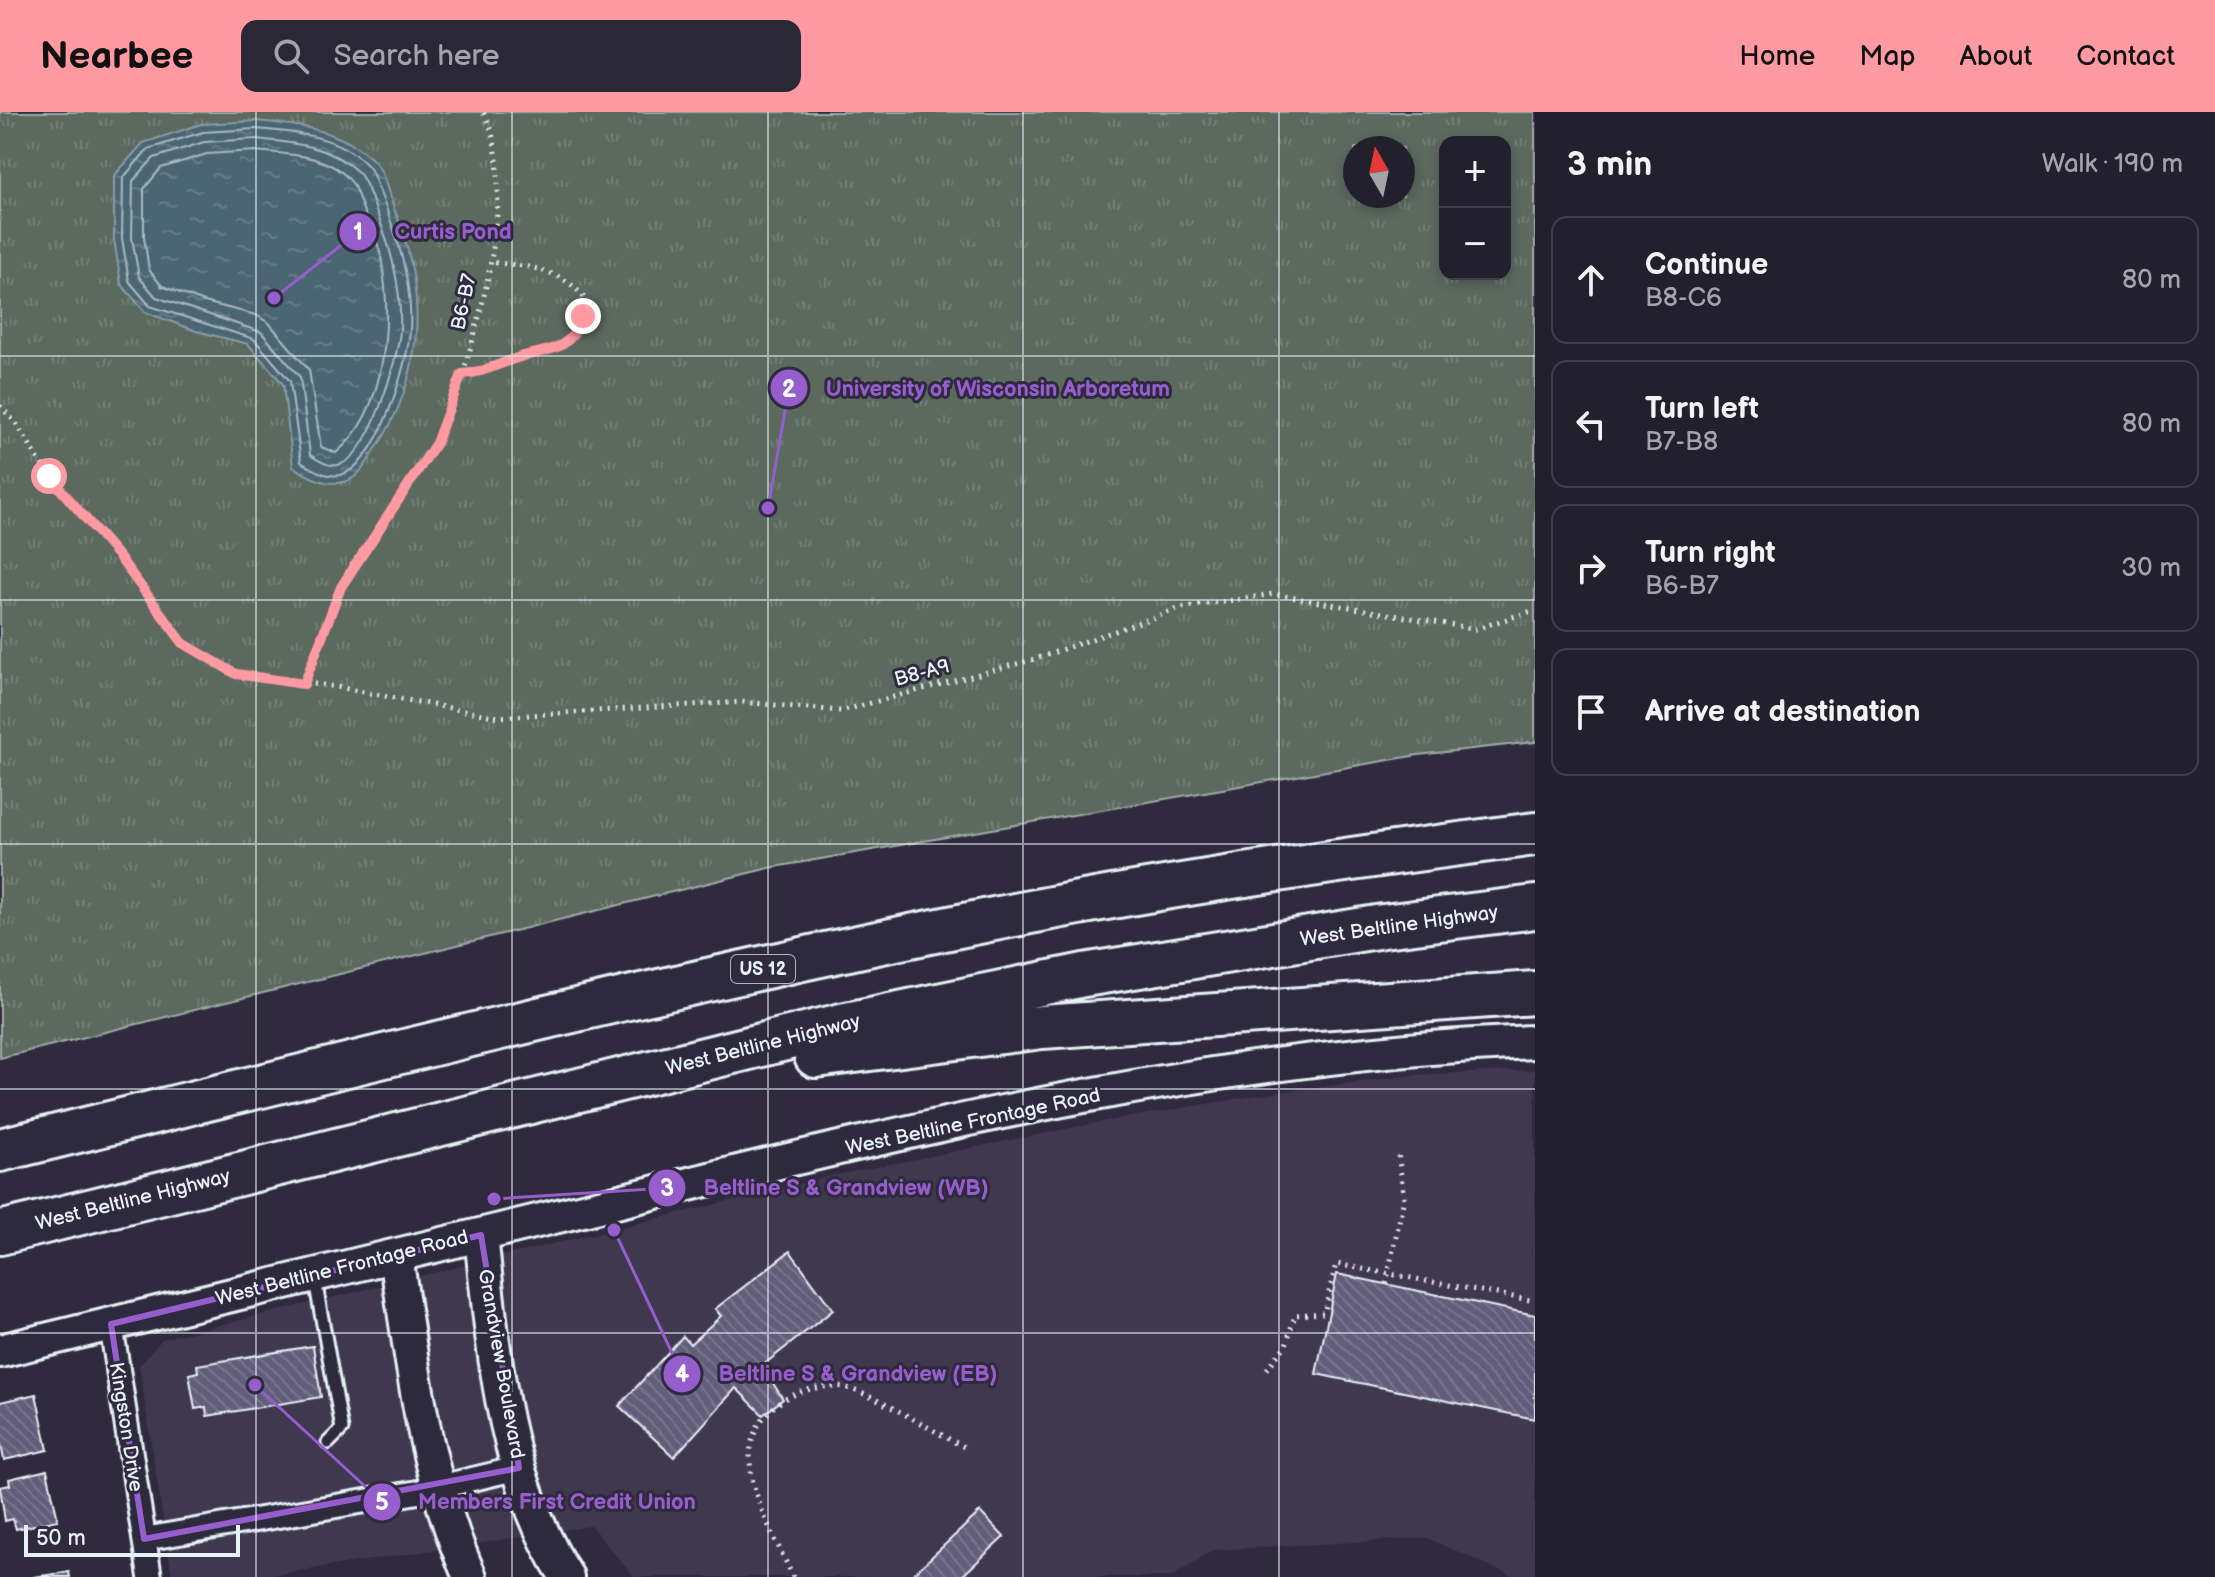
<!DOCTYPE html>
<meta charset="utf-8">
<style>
body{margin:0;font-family:"Balsamiq Sans",sans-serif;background:#2b2836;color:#f1f3f6}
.controls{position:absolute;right:24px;top:24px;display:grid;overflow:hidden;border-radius:16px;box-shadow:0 4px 12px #0003}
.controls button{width:72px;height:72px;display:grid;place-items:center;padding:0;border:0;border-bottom:2px solid #403e4a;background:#23202e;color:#f1f3f6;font:40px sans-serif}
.compass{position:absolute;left:1343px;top:24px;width:72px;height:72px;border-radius:50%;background:#23202e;box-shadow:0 4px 12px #0003;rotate:351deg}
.scale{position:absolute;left:24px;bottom:20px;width:216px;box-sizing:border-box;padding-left:8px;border:4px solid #e8f1f8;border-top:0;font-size:22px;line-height:28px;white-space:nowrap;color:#e8f1f8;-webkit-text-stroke:6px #2f2a3d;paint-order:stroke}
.stop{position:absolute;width:24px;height:24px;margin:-18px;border:6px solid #ff9aa2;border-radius:50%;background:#fff}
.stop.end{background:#ff9aa2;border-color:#fff;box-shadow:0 2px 8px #0008}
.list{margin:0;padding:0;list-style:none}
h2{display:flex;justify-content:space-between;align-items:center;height:104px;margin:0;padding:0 32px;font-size:34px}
h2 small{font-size:26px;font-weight:400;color:#a3a3aa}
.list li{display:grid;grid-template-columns:52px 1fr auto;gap:24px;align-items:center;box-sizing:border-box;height:128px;margin:0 16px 16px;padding:0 16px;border:2px solid #403e4a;border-radius:16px}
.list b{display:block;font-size:30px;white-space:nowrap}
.list p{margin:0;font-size:26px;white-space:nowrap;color:#a3a3aa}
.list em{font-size:26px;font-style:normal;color:#a3a3aa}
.icon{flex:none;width:44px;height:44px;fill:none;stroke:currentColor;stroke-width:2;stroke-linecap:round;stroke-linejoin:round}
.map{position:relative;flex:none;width:1535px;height:1465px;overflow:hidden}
header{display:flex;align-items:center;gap:48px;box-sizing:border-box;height:112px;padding:0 40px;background:#ff9aa2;color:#111}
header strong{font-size:38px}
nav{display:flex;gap:44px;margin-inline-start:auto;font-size:28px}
.search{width:560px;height:72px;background:#2b2836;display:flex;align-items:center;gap:20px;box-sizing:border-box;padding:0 28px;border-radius:16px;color:#a3a3aa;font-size:30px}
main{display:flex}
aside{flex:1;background:#23202e}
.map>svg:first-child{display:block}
.built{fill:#3f3950}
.park{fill:url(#park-tufts);stroke:#a2adab;stroke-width:2;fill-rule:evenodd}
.water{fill:url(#water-ripples);stroke:#8a9da8;stroke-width:2}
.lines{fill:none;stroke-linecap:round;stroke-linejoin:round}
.shore{stroke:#aab9c3;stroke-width:2}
.building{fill:url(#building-back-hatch);stroke:#e8f1f8;stroke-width:2}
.lane-casing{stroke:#e8f1f8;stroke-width:17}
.street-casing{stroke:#e8f1f8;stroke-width:28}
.secondary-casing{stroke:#e8f1f8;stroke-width:38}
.highway-casing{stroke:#e8f1f8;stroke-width:48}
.path{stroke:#e8f1f8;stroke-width:5;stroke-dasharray:2 6;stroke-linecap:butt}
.lane{stroke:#2f2a3d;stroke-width:11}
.street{stroke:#2f2a3d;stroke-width:22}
.secondary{stroke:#2f2a3d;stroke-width:32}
.highway{stroke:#2f2a3d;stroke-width:42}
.route{stroke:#ff9aa2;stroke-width:10}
.marked{fill:none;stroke:#965dcd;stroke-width:6;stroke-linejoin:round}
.grid{fill:none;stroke:#e8f1f8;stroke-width:2;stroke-opacity:0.55}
.labels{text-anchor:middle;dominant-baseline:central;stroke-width:6;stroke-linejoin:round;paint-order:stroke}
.shield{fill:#2f2a3d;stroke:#b0b5c0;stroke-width:2}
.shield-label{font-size:18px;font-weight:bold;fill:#e8f1f8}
.street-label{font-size:20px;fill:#e8f1f8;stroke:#2f2a3d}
.leader{fill:none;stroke:#965dcd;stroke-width:3}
.callout-dot{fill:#965dcd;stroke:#2f2a3d;stroke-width:3}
.mark-label{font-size:24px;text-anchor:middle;font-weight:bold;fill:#fff}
.callout-label{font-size:22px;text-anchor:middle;font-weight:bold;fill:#965dcd;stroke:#2f2a3d;stroke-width:6;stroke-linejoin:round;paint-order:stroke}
</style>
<header>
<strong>Nearbee</strong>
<div class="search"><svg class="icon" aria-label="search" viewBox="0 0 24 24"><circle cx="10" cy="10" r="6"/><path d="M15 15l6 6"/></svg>Search here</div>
<nav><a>Home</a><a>Map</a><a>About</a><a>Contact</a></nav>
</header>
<main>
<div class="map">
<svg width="1535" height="1465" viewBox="0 0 1535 1465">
<defs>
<pattern id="park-tufts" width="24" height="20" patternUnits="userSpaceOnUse" patternTransform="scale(2)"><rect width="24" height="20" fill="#5c695e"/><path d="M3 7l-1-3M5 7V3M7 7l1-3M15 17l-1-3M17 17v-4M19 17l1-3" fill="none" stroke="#737f76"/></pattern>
<pattern id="water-ripples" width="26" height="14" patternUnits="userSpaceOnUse" patternTransform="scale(2)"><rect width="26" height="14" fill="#4c6573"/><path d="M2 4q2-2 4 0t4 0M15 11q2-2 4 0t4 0" fill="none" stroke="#667c88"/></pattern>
<pattern id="building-back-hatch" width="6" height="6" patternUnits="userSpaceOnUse" patternTransform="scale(2)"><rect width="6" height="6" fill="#635d7b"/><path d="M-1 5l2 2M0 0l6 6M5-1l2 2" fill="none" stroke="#79758e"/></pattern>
</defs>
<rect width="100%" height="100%" fill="#2f2a3d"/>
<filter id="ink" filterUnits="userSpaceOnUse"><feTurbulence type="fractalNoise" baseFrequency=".0125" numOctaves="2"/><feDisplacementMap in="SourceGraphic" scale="16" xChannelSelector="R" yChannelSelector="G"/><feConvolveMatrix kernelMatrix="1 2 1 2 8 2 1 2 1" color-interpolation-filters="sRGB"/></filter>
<g filter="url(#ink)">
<path class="built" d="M1535,958V1465H1515L1427,1426L1213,1438L1172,1465H634L591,1414L259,1465H172L139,1254L162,1227L831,1064L1106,1009L1266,982L1413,963Z"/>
<path class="park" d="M0,0H1535V630L1418,643L769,756L0,946ZM1445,30H1505V162H1445ZM1355,36H1403V84H1355Z"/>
<path class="water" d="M256,9C299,13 341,17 374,49C384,59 388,81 393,94C428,178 426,265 373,341C365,354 355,371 338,371C321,372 307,363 293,355L283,272L248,232L196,219L145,200L121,172L114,127V64L143,31L201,12Z"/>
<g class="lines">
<path class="shore" d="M256,17C295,20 340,23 369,55C374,62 377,75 381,83C398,126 413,172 410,219C407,254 378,354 340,363C327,366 312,357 301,350L290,269L254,227L150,194L129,169L122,126L123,66L148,37L203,20Z
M256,27C294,31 329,33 358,60C366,68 370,83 374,93C390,133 402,174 400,218C398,247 370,346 338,353C328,355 318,348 310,343L300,265L261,220L156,185L139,165L132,126L133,69L154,46L204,30Z
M255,39C287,42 331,42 352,71C357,79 360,91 364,100C369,114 379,130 381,145C392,206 388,298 336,341L321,335L309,258L269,211L256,203L204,190L162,174L149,158L144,125V77L161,56L207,42Z"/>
</g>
<path class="building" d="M790,1139L833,1198L762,1254L783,1287L763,1303L736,1276L674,1345L619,1294L683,1224L690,1232L721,1204L715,1197Z
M1337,1162L1535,1203V1307L1316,1262Z
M313,1234L321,1285L207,1304L206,1295L195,1297L189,1262L198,1260L197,1253Z
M36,1282L48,1338L4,1348L0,1328V1290Z
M47,1358L58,1408L16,1417L13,1407L5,1409L0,1375L10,1373L9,1367Z
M980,1400L1004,1425L961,1465H910Z
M69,1460L70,1465H33Z"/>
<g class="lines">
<g class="lane-casing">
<path id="lane" d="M315,1168L342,1317L328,1331"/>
</g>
<g class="street-casing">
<path id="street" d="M111,1212L150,1465
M144,1427L418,1380L519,1356"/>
</g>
<g class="secondary-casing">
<path id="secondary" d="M481,1123C493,1237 503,1367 567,1465
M396,1144C413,1256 424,1361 470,1465
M0,1239C207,1189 414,1140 620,1089C919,1015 1226,941 1535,930"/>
</g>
<g class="highway-casing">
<path id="highway" d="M816,944L1042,915L1535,881
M0,1038C319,960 638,879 959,814C1150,775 1342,747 1535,722
M0,1121L846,912L1084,863L1383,814L1535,795"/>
</g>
<path class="path" d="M462,262C483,261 497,251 517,246C558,236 580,236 585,187C563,156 525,154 489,150
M0,294L16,311L49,364L119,445L183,531L236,562L337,575L498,605L741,590L841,599L1035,547L1180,496L1273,482L1475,517L1535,498
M304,572C316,540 326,506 340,475C365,424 414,380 437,329C470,257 525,71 483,0
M1386,1172L1404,1086L1398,1041
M1267,1257L1286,1233L1295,1203L1324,1201L1336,1152L1535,1189
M793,1465C769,1411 716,1333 782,1289C799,1278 827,1271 847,1276C879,1285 936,1321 968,1337"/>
<use href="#lane" class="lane"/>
<use href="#street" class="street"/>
<use href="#secondary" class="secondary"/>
<use href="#highway" class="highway"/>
</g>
</g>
<g class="lines" filter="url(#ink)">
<path class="route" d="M49,364L119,445L183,531L236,562L304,572L341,475L436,331L462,262C481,261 494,254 511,248C546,235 567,245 583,204"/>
</g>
<path class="marked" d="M481,1123L519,1356L144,1427L111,1212Z"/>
<path class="grid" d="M256,0V1465M512,0V1465M768,0V1465M1023,0V1465M1279,0V1465M0,244H1535M0,488H1535M0,732H1535M0,977H1535M0,1221H1535"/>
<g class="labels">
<rect class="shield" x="731" y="843" width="64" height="28" rx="6"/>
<g class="shield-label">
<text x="763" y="857">US 12</text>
</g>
<g class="street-label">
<text transform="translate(464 190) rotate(-78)">B6-B7</text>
<text transform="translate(922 561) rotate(-15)">B8-A9</text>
<text transform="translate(1399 814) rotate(-8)">West Beltline Highway</text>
<text transform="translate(763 933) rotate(-14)">West Beltline Highway</text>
<text transform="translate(973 1010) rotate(-12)">West Beltline Frontage Road</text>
<text transform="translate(133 1088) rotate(-14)">West Beltline Highway</text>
<text transform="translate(342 1156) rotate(-14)">West Beltline Frontage Road</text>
<text transform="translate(501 1252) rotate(80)">Grandview Boulevard</text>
<text transform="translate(126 1315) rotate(81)">Kingston Drive</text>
</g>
</g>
<path class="leader" d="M274 186L358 120M768 396L789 276M494 1087L667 1076M614 1118L682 1262M255 1273L382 1390"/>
<g class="callout-dot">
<circle cx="274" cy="186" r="8"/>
<circle cx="768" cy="396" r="8"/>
<circle cx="494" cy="1087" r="8"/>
<circle cx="614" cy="1118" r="8"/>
<circle cx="255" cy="1273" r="8"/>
<circle cx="358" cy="120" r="20"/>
<circle cx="789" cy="276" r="20"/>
<circle cx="667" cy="1076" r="20"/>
<circle cx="682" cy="1262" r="20"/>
<circle cx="382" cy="1390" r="20"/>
</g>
<g class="mark-label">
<text x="358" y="128">1</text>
<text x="789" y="285">2</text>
<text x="667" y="1084">3</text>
<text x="682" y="1270">4</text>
<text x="382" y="1398">5</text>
</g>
<g class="callout-label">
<text x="453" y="127">Curtis Pond</text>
<text x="998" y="284">University of Wisconsin Arboretum</text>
<text x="846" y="1083">Beltline S &amp; Grandview (WB)</text>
<text x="858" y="1269">Beltline S &amp; Grandview (EB)</text>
<text x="557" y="1397">Members First Credit Union</text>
</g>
</svg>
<div class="controls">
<button>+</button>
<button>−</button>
</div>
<svg class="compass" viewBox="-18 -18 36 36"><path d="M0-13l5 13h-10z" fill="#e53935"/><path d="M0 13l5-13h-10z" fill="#a3a3aa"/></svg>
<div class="scale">50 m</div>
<div class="stop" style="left:49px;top:364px"></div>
<div class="stop end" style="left:583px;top:204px"></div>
</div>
<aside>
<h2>3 min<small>Walk · 190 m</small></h2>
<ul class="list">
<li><svg class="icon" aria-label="ahead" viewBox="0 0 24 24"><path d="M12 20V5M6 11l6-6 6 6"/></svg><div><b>Continue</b><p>B8-C6</p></div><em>80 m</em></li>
<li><svg class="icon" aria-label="left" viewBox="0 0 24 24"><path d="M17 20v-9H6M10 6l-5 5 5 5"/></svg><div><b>Turn left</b><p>B7-B8</p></div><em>80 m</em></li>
<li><svg class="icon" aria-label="right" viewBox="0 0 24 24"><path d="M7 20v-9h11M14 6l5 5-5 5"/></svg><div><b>Turn right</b><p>B6-B7</p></div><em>30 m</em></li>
<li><svg class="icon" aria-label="arrive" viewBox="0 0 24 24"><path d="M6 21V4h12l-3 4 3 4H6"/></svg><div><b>Arrive at destination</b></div></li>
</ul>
</aside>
</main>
